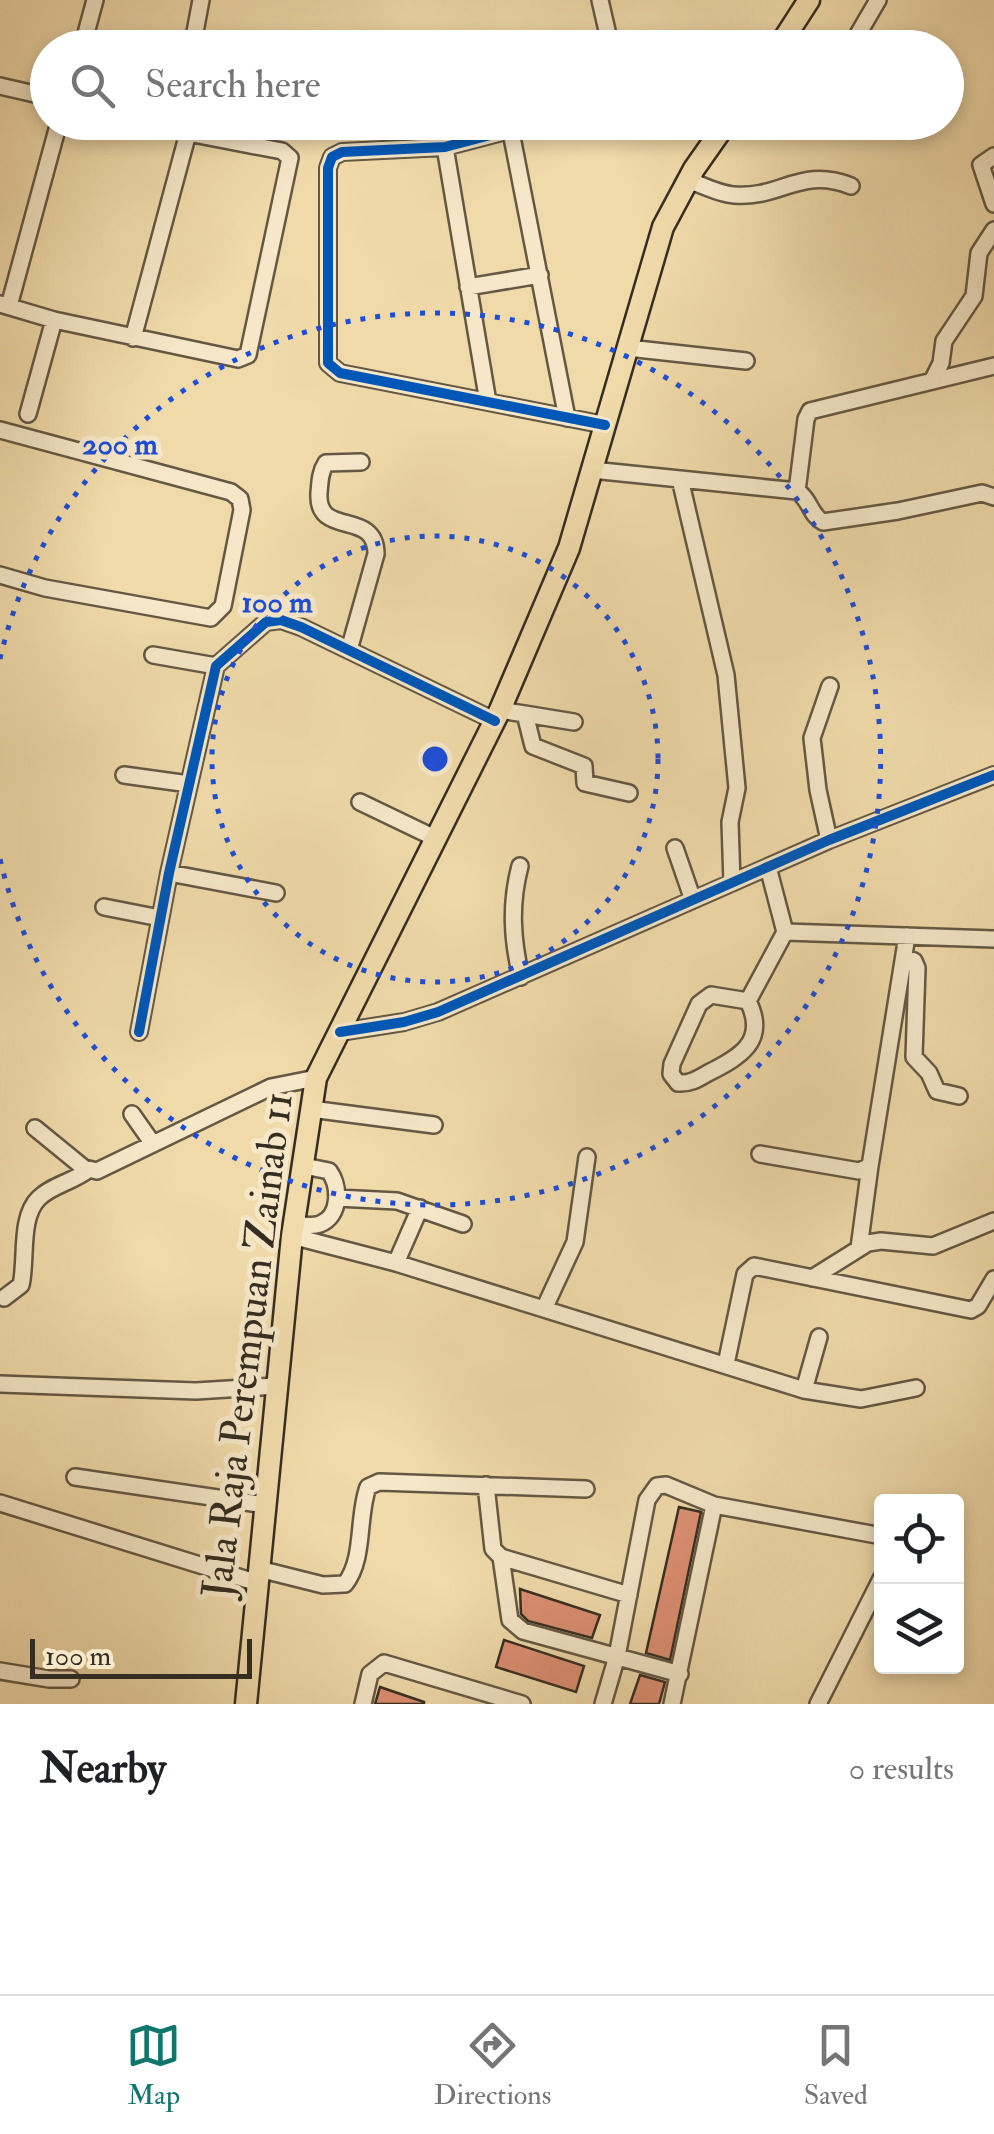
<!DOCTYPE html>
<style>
body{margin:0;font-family:"IM FELL Double Pica",serif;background:#f6f6f6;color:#202124}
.controls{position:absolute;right:30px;bottom:30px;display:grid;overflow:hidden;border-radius:10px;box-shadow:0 5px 15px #0003}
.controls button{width:90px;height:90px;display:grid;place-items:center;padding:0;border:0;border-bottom:2px solid #e0e0e0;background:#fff;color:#202124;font:50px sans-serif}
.scale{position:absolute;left:30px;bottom:25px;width:222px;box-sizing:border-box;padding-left:10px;border:5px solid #362d22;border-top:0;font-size:28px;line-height:35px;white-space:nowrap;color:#362d22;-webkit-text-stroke:8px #f5e7c8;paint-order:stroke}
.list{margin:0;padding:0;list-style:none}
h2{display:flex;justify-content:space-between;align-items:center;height:130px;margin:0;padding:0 40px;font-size:42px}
h2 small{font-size:32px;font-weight:400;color:#757577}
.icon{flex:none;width:55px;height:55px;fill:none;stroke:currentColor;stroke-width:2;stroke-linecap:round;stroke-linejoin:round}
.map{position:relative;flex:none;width:994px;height:1704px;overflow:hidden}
.search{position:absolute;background:#fff;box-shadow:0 5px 15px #0003;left:30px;right:30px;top:30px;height:110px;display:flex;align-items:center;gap:25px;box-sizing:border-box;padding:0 35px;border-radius:55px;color:#757577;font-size:38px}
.sheet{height:290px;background:#fff}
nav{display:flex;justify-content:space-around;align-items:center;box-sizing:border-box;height:140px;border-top:2px solid #e0e0e0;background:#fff;font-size:28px;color:#757577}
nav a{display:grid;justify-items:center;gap:5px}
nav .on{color:#0f766e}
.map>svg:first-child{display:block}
.building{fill:#dc8f72;stroke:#362d22;stroke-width:2.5}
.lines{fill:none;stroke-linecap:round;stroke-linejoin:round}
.minor-casing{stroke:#645844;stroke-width:20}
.major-casing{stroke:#362d22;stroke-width:25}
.minor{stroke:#f5e7c8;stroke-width:15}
.major{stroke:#f0daaa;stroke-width:20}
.cycleway-casing{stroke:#f5e7c8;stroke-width:16}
.cycleway{stroke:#0057b8;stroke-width:10}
.ring{fill:none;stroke:#1d4ed8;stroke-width:5;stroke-dasharray:5 10}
.labels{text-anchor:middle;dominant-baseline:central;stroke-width:10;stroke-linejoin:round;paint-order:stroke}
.street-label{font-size:42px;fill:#362d22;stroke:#f5e7c8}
.centre{fill:#1d4ed8;stroke:#f5e7c8;stroke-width:5}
.ring-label{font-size:30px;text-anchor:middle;font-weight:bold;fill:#1d4ed8;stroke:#f5e7c8;stroke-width:10;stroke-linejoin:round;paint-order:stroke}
</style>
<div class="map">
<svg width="994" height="1704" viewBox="0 0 994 1704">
<rect width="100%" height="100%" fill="#f0daaa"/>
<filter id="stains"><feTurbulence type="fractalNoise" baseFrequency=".002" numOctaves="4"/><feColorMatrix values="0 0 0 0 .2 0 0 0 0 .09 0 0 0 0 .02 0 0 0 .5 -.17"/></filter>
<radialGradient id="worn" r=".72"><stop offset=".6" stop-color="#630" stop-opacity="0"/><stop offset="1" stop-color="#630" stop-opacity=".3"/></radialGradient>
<path class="building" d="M679,1507L701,1512L670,1660L646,1653Z
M520,1589L600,1615L592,1638L528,1621L521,1614Z
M504,1640L584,1666L576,1692L496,1667Z
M640,1675L665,1682L659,1704H630Z
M380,1687L424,1702V1704H375Z"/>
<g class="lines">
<g class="minor-casing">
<path id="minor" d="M600,0L611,48
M82,48L95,0
M192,48L201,0
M850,48L878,0
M0,86L48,97
M540,122L445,147L342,152L332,157L328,168V363L340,373L605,425
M511,132L567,418
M445,147L488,402
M994,156L981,165L994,204
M688,180C702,185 719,194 734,195C780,199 801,166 851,186
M468,287L540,275
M0,304L54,320L238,359L248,355L290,158L282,151L188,133
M9,306L59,122
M133,338L188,133L148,122
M628,348L746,361
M932,381L941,363L944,341L974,296L979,253L994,230
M28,414L54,320
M0,430L231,492L240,499L242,510L223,606L211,618L45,588L0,575
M592,470L797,491C810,499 810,515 823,522L898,511L982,493L994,497
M680,479L726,675L737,788L730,822L732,883
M797,491L806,419L810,411L994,366
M349,650L376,554C376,508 316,539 319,493C320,482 320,472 326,463L361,462
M153,655L216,666
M500,710L525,714L533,746L584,766L585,783L629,793
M525,714L574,722
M124,775L189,784
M360,802L437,839
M829,840L818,790L812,738L830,686
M675,848L693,900
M520,866C510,904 512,939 521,977
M768,867L785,932L994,939
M169,873L276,893
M104,907L160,918
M904,957L914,961L917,968L914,1057L929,1073L937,1091L959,1096
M711,995L748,1001C768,1041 740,1057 708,1073C698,1079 690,1084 678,1083L671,1074L672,1064L699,1004Z
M748,1001L785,932
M139,1032L169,873L216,666L266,622L281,620L301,627L495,721
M340,1032L404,1022L438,1012L829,840L994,775
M311,1109L434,1125
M132,1114L153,1144
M35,1128L84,1168L97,1171L271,1087L316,1078
M760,1154L859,1171L870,1166L907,936
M337,1198L397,1201L463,1224
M294,1224C302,1225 312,1227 320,1224C341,1216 340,1186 329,1171L304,1166
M292,1236L396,1263L804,1390L861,1399L916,1388
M859,1248L870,1166
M396,1263L420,1208
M812,1278L868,1243L881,1241L933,1246L994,1221
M4,1298L21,1285C27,1260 19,1217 39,1198C52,1185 73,1182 88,1170
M544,1309L575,1242L587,1157
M726,1364L745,1274L754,1266L971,1310L978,1306L994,1279
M0,1384L196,1391L276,1386
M804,1390L819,1337
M75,1477L265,1505
M486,1485L493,1549L501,1557L510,1620L523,1631L680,1674
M0,1503L258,1583
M501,1557L629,1595
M259,1569L323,1585L345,1584C365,1559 357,1517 368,1487L379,1482L586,1489
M0,1671L49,1679H71
M363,1704L370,1674L384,1663L522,1704
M603,1704L617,1656L647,1500L657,1486L666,1485L714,1505L882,1536
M672,1704L714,1505
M818,1704L882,1577"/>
</g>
<g class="major-casing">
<path id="major" d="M778,48L809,0
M246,1704L292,1236L316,1078L500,710L569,548L663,227L694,169L727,122"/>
</g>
<use href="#minor" class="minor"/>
<use href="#major" class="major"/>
<g class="cycleway-casing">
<path id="cycleway" d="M540,122L445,147L342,152L332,157L328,168V363L340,373L605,425
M139,1032L169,873L216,666L266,622L281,620L301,627L495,721
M340,1032L404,1022L438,1012L829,840L994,775"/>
</g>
<use href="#cycleway" class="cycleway"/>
</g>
<g class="ring">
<circle cx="435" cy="759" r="223"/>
<path d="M0 659A446 446 0 1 1 0 859"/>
</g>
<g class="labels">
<g class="street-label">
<text transform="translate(248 1345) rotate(-83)">Jala Raja Perempuan Zainab 11</text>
</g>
</g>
<circle cx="435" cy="759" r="15" class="centre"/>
<g class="ring-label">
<text x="120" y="454">200 m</text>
<text x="277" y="612">100 m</text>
</g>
<rect width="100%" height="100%" filter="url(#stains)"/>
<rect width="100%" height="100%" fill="url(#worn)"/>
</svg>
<div class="controls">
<button><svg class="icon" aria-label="locate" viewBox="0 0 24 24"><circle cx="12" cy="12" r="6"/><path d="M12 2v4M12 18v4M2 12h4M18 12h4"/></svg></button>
<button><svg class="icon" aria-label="layers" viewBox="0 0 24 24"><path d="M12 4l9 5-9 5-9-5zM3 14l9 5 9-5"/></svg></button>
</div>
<div class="scale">100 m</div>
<div class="search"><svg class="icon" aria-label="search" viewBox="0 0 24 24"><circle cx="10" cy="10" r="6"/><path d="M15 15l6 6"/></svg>Search here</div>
</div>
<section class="sheet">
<h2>Nearby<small>0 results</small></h2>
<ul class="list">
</ul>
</section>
<nav>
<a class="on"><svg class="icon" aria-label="map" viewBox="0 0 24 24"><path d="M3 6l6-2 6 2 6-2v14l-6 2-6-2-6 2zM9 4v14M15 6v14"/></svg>Map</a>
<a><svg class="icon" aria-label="directions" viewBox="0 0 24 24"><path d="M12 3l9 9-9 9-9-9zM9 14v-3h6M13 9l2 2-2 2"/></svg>Directions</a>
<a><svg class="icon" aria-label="saved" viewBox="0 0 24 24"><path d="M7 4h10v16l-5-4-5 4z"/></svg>Saved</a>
</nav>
